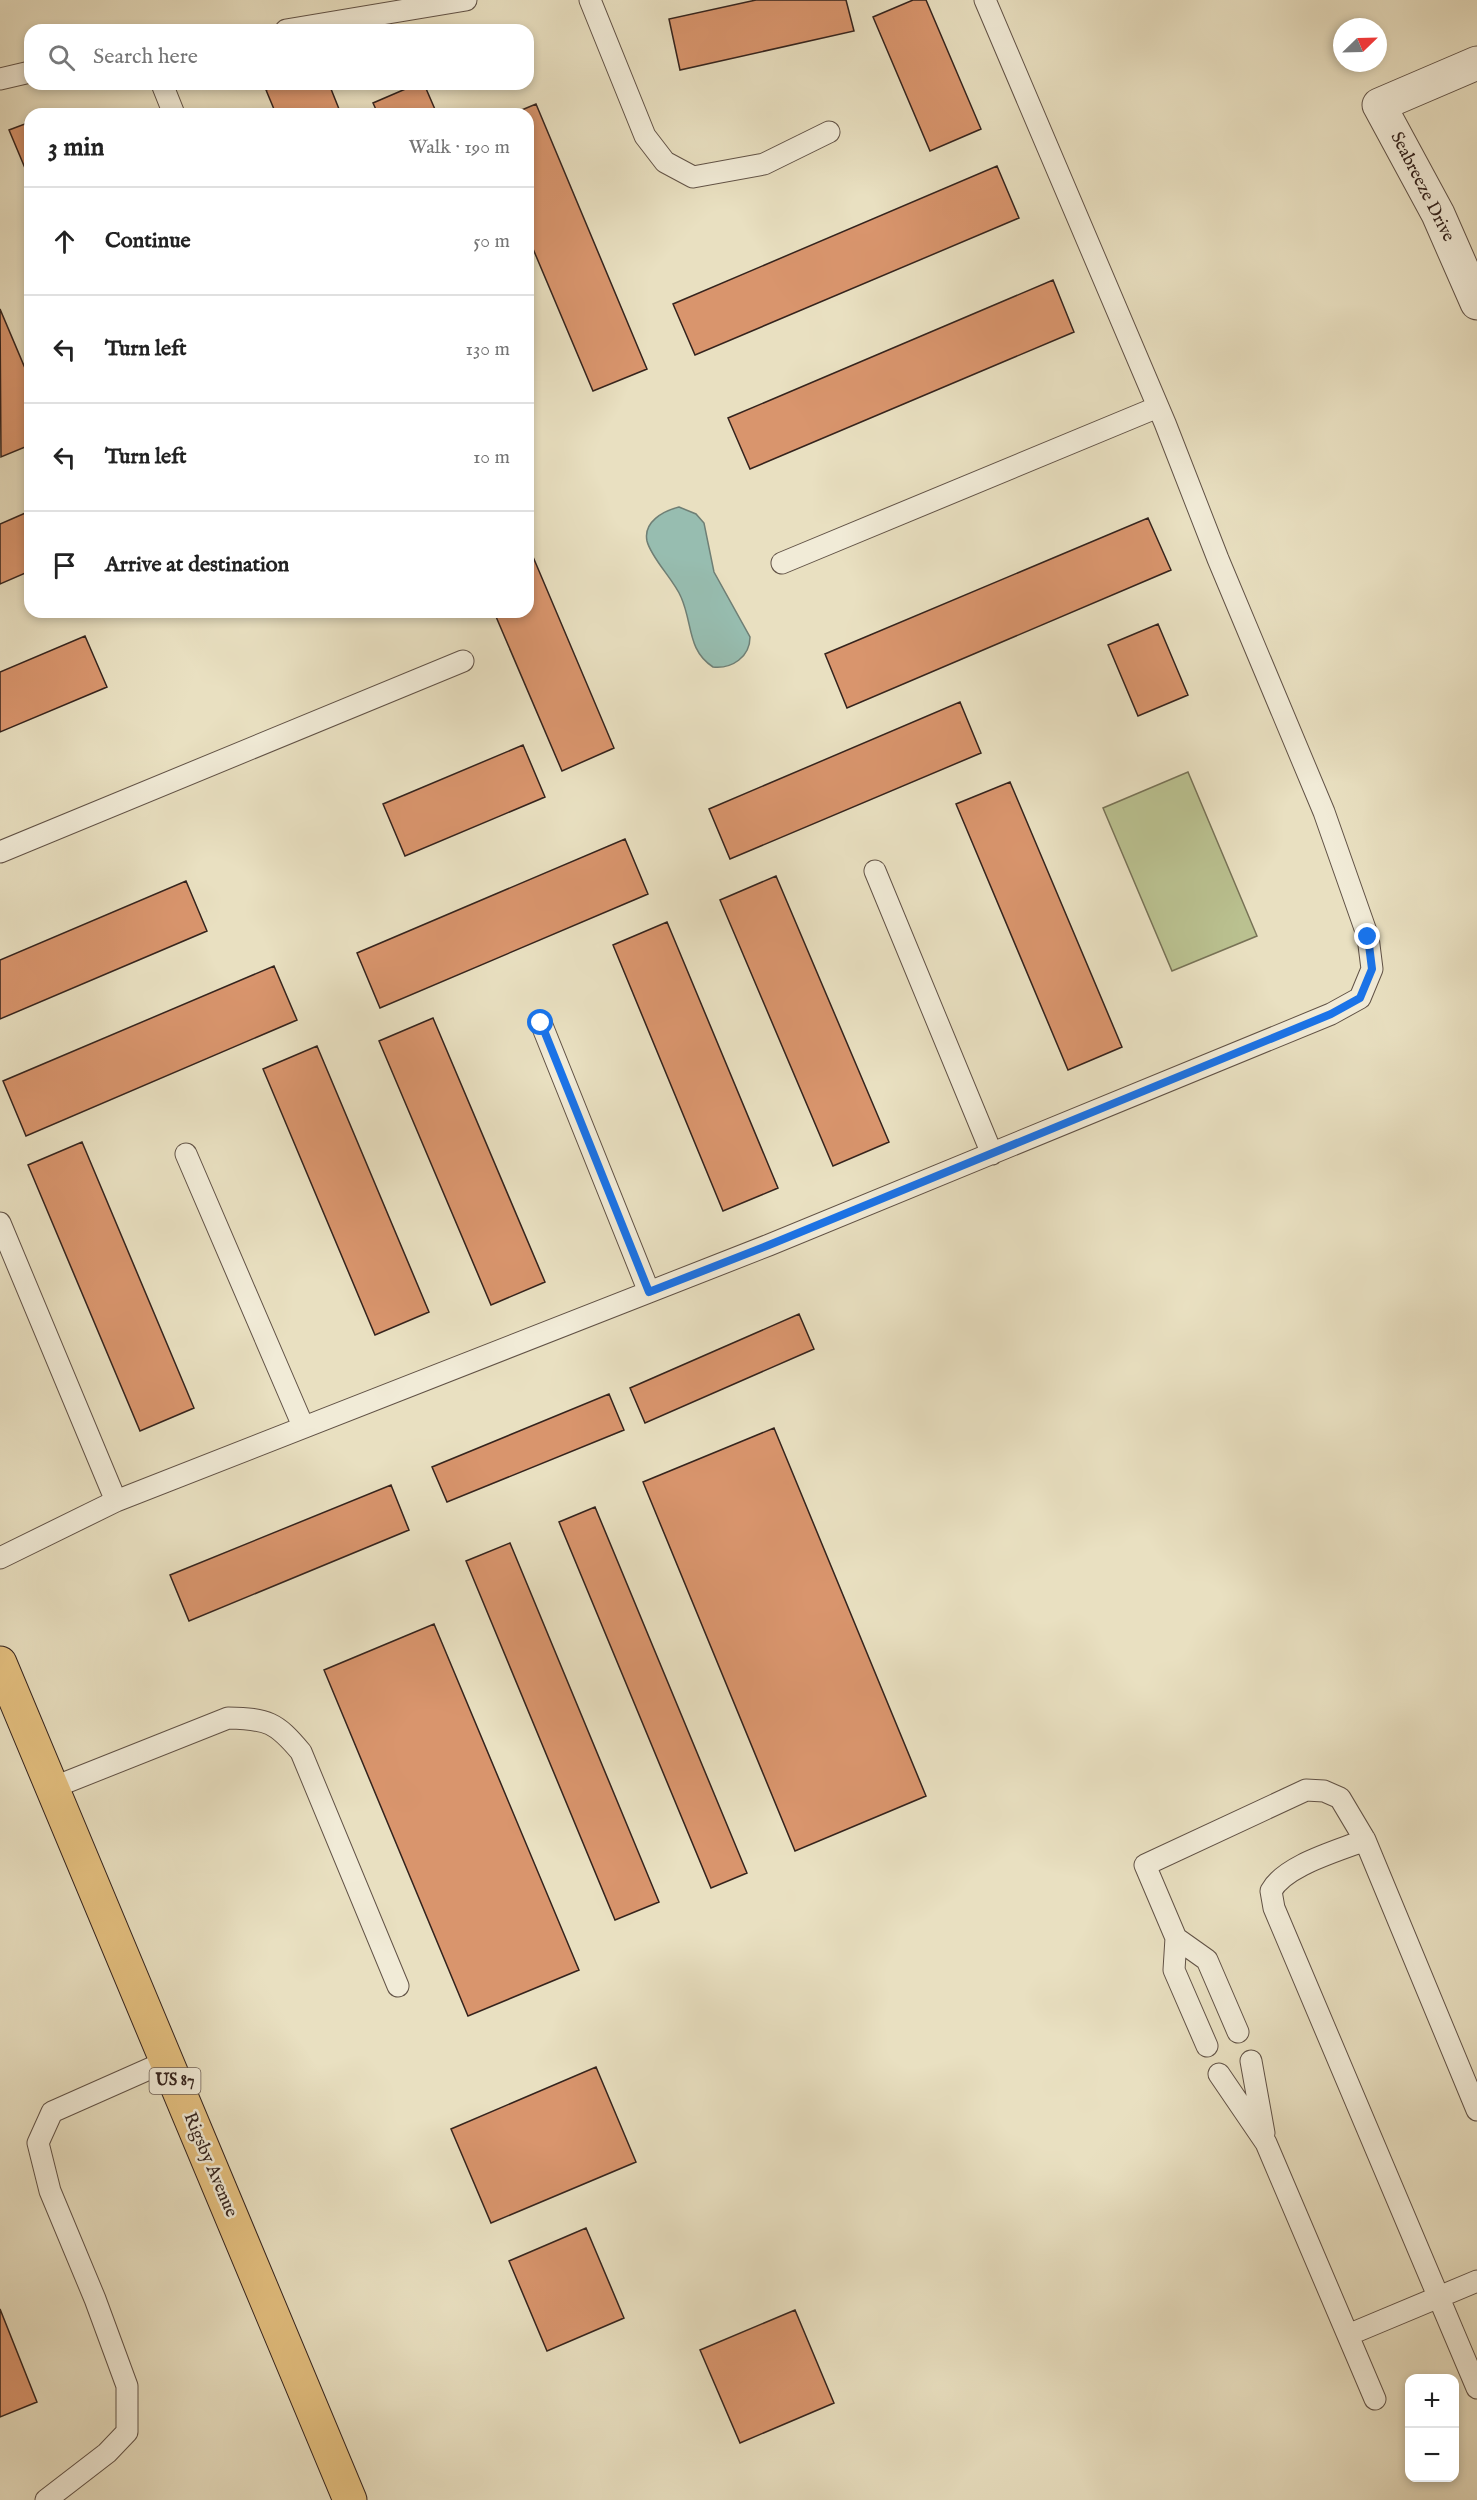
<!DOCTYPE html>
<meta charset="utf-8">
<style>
body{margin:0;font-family:"IM FELL English",serif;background:#f2f2f2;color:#222}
.controls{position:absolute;right:18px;bottom:18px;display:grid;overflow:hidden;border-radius:12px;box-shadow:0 3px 9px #0003}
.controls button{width:54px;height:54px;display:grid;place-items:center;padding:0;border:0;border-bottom:2px solid #e0e0e0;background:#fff;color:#222;font:30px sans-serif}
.compass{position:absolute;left:1333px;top:18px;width:54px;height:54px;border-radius:50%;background:#fff;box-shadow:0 3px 9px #0003;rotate:67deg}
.stop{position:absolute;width:18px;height:18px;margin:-14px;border:4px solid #1a73e8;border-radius:50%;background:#fff}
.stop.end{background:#1a73e8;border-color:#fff;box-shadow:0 2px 6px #0008}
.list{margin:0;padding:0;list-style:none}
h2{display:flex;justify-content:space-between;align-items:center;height:78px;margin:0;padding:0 24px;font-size:26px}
h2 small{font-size:20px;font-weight:400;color:#767676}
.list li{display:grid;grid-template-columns:39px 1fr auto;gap:18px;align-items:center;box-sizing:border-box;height:108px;padding:0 24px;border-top:2px solid #e0e0e0}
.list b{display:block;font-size:22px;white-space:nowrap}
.list em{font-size:20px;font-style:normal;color:#767676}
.icon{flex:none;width:33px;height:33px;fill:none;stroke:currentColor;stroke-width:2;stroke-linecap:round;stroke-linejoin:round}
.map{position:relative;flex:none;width:1477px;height:2500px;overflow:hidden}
.search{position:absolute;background:#fff;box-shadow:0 3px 9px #0003;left:24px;top:24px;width:510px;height:66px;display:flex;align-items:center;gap:15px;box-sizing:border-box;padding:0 21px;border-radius:18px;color:#767676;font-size:22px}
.panel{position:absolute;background:#fff;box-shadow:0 3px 9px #0003;left:24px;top:108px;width:510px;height:510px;border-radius:18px}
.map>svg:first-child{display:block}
.green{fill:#bac190;stroke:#777256;stroke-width:1.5}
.water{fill:#97bdb0;stroke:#6f7f75;stroke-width:1.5}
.building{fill:#d9956d;stroke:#34231d;stroke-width:1.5}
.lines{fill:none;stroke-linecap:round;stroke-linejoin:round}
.lane-casing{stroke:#615246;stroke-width:23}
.street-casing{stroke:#615246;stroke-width:35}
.primary-casing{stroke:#34231d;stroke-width:35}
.lane{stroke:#f1ebd7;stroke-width:21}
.street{stroke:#f1ebd7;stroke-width:33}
.primary{stroke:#e4c080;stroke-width:33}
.route{stroke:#1a73e8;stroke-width:8}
.labels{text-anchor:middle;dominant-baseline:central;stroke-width:5;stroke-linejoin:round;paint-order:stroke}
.shield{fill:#f1ebd7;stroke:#6d5f55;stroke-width:1.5}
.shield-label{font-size:16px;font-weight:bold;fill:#34231d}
.street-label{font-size:18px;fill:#34231d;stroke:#f1ebd7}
</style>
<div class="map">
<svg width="1477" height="2500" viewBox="0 0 1477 2500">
<rect width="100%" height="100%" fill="#e9e0c1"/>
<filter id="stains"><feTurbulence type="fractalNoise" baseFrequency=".00333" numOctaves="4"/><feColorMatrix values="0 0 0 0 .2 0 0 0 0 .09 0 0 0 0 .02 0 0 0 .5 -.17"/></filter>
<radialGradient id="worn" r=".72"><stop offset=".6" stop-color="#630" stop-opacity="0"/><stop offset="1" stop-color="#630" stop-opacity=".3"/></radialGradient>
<path class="green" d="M1188,772L1257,936L1172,971L1103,808Z"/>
<path class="water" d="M679,507L696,514L704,523L714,572L750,637C750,657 732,669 713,667C687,650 693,624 681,597C674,580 651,558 647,541C643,522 663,511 679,507Z"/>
<path class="building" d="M756,0H846L854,31L680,70L669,19Z
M913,0H926L981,129L930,151L873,17Z
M282,84H329L341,114H276L266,90Z
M417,84H424L437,114H378L373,103Z
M536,104L647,369L593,391L528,237V114H512Z
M30,122V180L9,130Z
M997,166L1019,218L695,355L673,304Z
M1053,280L1074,332L750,469L728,418Z
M0,309L30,380V445L1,457Z
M30,511V571L0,584V524Z
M1148,518L1171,570L847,708L825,654Z
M528,545L614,748L562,771L494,612H528Z
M1158,624L1188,695L1138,716L1108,645Z
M85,636L107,687L0,732V672Z
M960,702L981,753L730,859L709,809Z
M523,745L545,797L405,856L383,804Z
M1010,782L1122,1047L1068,1070L956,804Z
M625,839L648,894L380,1008L357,953Z
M776,876L889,1142L833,1166L720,900Z
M186,881L207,931L0,1019V960Z
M667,922L778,1188L723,1211L613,945Z
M274,966L297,1020L26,1136L3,1081Z
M433,1018L545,1282L491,1305L379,1041Z
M317,1046L429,1312L375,1335L263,1069Z
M82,1142L194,1408L140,1431L28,1165Z
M799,1314L814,1349L645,1423L630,1388Z
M609,1394L624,1430L447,1502L432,1467Z
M774,1428L926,1796L795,1851L643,1482Z
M391,1485L409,1530L189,1621L170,1575Z
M595,1507L747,1873L711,1888L559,1522Z
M510,1543L659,1902L615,1920L466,1561Z
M434,1624L579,1970L468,2016L324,1670Z
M596,2067L636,2162L491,2223L451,2129Z
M586,2228L624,2318L547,2351L509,2261Z
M0,2309L37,2402L0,2417Z
M795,2310L834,2403L740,2443L700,2350Z"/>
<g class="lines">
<g class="lane-casing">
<path id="lane" d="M590,0L645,136L665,162L693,177L764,164L829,132
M286,30L466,0
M0,79L30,72
M162,84L174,114
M782,563L1158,407
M0,852L463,661
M875,871L992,1154
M541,1023L649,1292
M186,1154L303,1426
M0,1223L116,1501L769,1245L1331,1014L1360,998L1372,969L1368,937L1324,812L1218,559L1165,423L985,0
M0,1558L116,1501
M52,1788L228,1718C268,1719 276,1722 301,1752L398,1986
M1365,1840C1338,1851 1285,1865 1271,1891L1274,1908L1477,2388
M1176,1938L1207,1960L1238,2032
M1207,2046L1174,1970L1176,1938L1145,1865L1306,1790L1324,1791L1340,1798L1365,1840L1477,2110
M1251,2061L1264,2133
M1219,2074L1266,2143L1375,2399
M1348,2335L1477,2281
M46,2500L107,2453L127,2432V2386L95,2299L50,2191L38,2143L52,2112L167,2061"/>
</g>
<g class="street-casing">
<path id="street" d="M1477,63L1379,105L1438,214L1477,303"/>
</g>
<g class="primary-casing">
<path id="primary" d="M0,1663L350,2500"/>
</g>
<use href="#lane" class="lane"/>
<use href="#street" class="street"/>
<use href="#primary" class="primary"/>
</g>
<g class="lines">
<path class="route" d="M541,1023L649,1292L769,1245L1331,1014L1360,998L1372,969L1368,937"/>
</g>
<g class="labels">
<rect class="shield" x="149.5" y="2068" width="51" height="26" rx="4.5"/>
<g class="shield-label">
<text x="175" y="2081">US 87</text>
</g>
<g class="street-label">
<text transform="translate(1422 187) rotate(63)">Seabreeze Drive</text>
<text transform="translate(210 2165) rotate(67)">Rigsby Avenue</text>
</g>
</g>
<rect width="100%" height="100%" filter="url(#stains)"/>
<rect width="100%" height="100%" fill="url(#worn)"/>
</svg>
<div class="controls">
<button>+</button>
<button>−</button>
</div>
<svg class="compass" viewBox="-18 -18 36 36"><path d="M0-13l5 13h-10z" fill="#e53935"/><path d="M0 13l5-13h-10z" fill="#767676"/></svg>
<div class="stop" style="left:541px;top:1023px"></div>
<div class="stop end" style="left:1368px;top:937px"></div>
<div class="search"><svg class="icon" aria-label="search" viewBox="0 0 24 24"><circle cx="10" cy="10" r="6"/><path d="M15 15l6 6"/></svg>Search here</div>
<section class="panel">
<h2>3 min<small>Walk · 190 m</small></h2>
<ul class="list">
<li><svg class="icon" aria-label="ahead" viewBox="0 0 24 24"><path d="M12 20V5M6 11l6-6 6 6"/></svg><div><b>Continue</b></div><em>50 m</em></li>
<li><svg class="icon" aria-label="left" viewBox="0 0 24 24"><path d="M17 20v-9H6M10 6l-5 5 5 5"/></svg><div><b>Turn left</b></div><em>130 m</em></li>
<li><svg class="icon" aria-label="left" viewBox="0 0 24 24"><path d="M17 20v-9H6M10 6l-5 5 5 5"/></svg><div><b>Turn left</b></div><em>10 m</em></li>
<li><svg class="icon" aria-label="arrive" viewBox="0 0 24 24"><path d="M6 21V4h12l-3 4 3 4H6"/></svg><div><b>Arrive at destination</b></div></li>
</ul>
</section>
</div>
